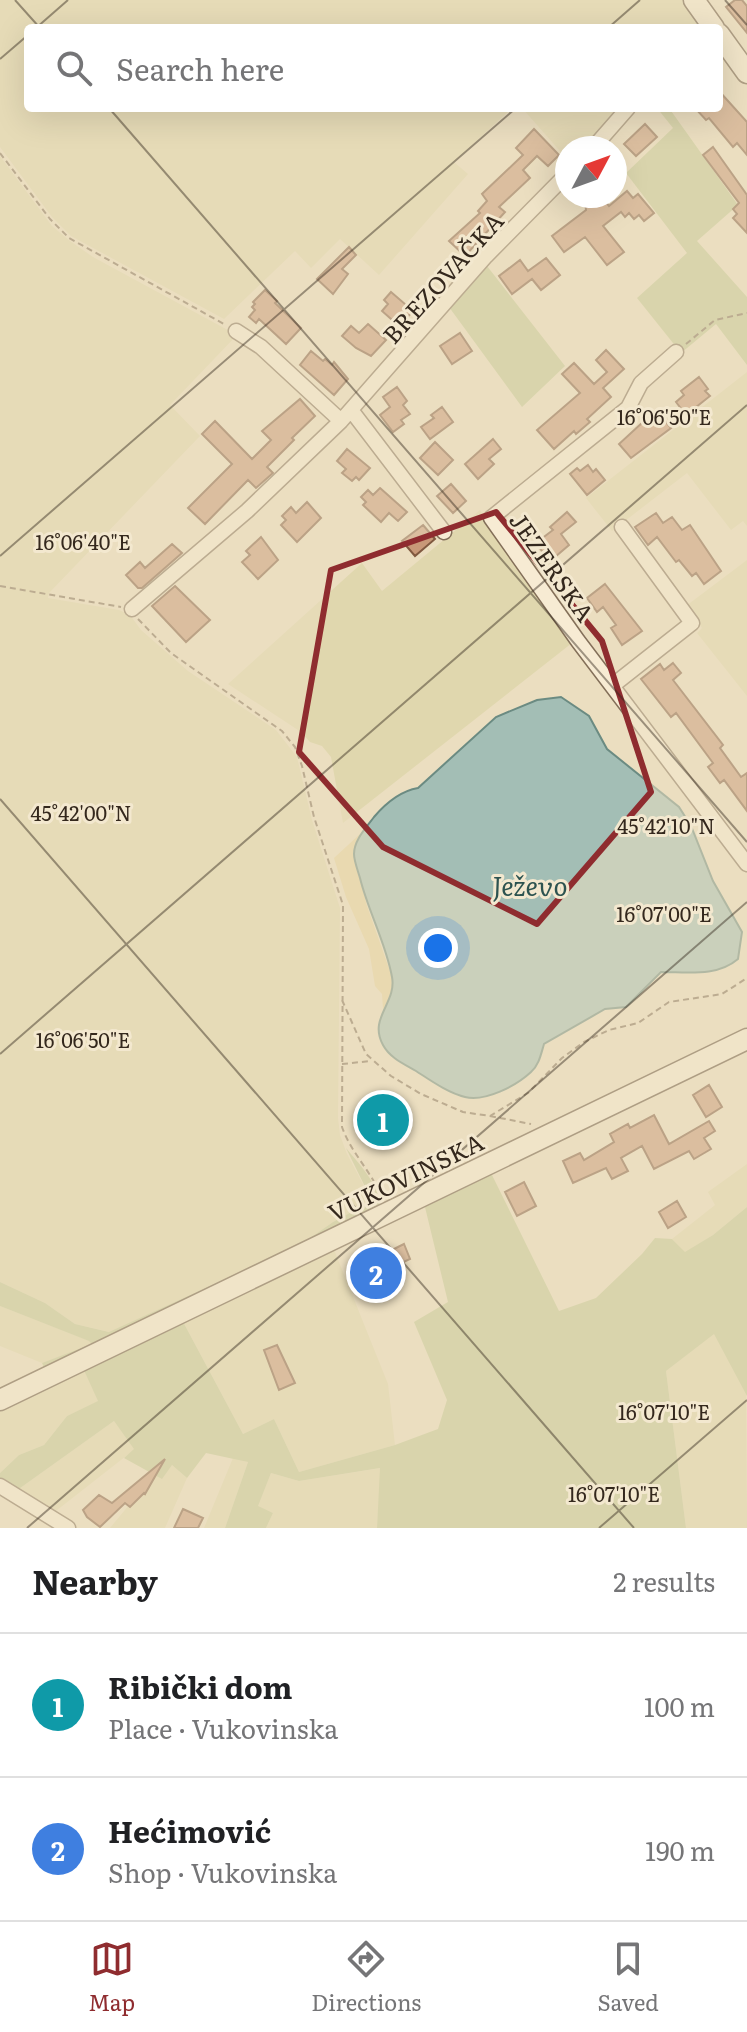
<!DOCTYPE html>
<meta charset="utf-8">
<style>
body{margin:0;font-family:Literata,serif;background:#f2f2f2;color:#202124}
.compass{position:absolute;left:555px;top:136px;width:72px;height:72px;border-radius:50%;background:#fff;box-shadow:0 8px 32px #0002;rotate:49deg}
.you{position:absolute;left:438px;top:948px;width:28px;height:28px;margin:-20px;border:6px solid #fff;border-radius:50%;background:#1a73e8;box-shadow:0 0 0 12px #1a73e833}
.badge{display:grid;place-items:center;width:52px;height:52px;border-radius:50%;background:#8f2c2f;color:#fff;font-size:26px;font-weight:700}
.pin{position:absolute;translate:-50% -50%;border:4px solid #fff;box-shadow:0 2px 8px #0006}
.list{margin:0;padding:0;list-style:none}
h2{display:flex;justify-content:space-between;align-items:center;height:104px;margin:0;padding:0 32px;font-size:34px}
h2 small{font-size:26px;font-weight:400;color:#757577}
.list li{display:grid;grid-template-columns:52px 1fr auto;gap:24px;align-items:center;box-sizing:border-box;height:144px;padding:0 32px;border-top:2px solid #e0e0e0}
.list b{display:block;font-size:30px;white-space:nowrap}
.list p{margin:0;font-size:26px;white-space:nowrap;color:#757577}
.list em{font-size:26px;font-style:normal;color:#757577}
.icon{flex:none;width:44px;height:44px;fill:none;stroke:currentColor;stroke-width:2;stroke-linecap:round;stroke-linejoin:round}
.map{position:relative;flex:none;width:747px;height:1528px;overflow:hidden}
.search{position:absolute;background:#fff;box-shadow:0 8px 32px #0002;left:24px;right:24px;top:24px;height:88px;display:flex;align-items:center;gap:20px;box-sizing:border-box;padding:0 28px;border-radius:8px;color:#757577;font-size:30px}
.sheet{height:392px;background:#fff}
nav{display:flex;justify-content:space-around;align-items:center;box-sizing:border-box;height:112px;border-top:2px solid #e0e0e0;background:#fff;font-size:22px;color:#757577}
nav a{display:grid;justify-items:center;gap:4px}
nav .on{color:#8f2c2f}
.map>svg:first-child{display:block}
.farmland{fill:#e0d7ae}
.green{fill:#c3c895}
.sand{fill:#e6d29e}
.water{fill:#a3beb5;stroke:#6b8b82;stroke-width:2}
.building{fill:#c89878;stroke:#815940;stroke-width:2}
.lines{fill:none;stroke-linecap:round;stroke-linejoin:round}
.minor-casing{stroke:#836f59;stroke-width:17}
.secondary-casing{stroke:#65503c;stroke-width:23}
.path{stroke:#836f59;stroke-width:2;stroke-dasharray:6 4;stroke-linecap:butt}
.minor{stroke:#f7ebd3;stroke-width:14}
.secondary{stroke:#f7ebd3;stroke-width:20}
.marked{fill:none;stroke:#8f2c2f;stroke-width:6;stroke-linejoin:round}
.ticks{fill:none;stroke:#34281d;stroke-width:2;stroke-opacity:0.45}
.labels{text-anchor:middle;dominant-baseline:central;stroke-width:6;stroke-linejoin:round;paint-order:stroke}
.street-label{font-size:24px;fill:#34281d;stroke:#f3e8cf}
.water-label{font-size:26px;font-style:italic;fill:#2d5350;stroke:#f3e8cf}
.ticks-label{font-size:20px;text-anchor:middle;fill:#34281d;stroke:#f3e8cf;stroke-width:6;stroke-linejoin:round;paint-order:stroke}
</style>
<div class="map">
<svg width="747" height="1528" viewBox="0 0 747 1528">
<rect width="100%" height="100%" fill="#ebdec0"/>
<path class="farmland" d="M0,0H683L700,23L696,28H28V108H512L454,162L468,174L379,275L340,239L311,268L295,251L224,319L71,236L52,217L0,147Z
M522,108H620L585,148H567V159Z
M0,156L52,226L70,241L93,257L237,335L170,405L200,436L49,593L48,598L119,610L130,615L141,630L188,671L276,730L297,757L312,820L340,908L338,1118L340,1135L347,1154L372,1201L333,1222L300,1245L110,1332L75,1324L45,1303L0,1282Z
M747,372V526L743,521L731,530L687,473L612,531L586,498Z
M480,510L572,643L343,823L331,757L322,746L310,742L301,732L228,684L362,563L382,591Z
M747,560V696L697,633L702,628L686,606Z
M747,1164V1207L713,1235L685,1253L672,1239L715,1205L708,1192Z
M333,1247L388,1384L395,1445L299,1472L274,1419L243,1434L181,1318Z
M0,1306L90,1341L93,1345L42,1363L0,1346Z
M714,1333L746,1390L747,1528H686L666,1371Z
M82,1366L99,1401L67,1416L44,1445L19,1455L0,1473V1405Z
M114,1421L135,1449L52,1514L16,1491Z
M233,1458L248,1462L225,1528H204Z
M172,1465L187,1478L165,1528H110L153,1476Z
M381,1468L377,1528H266L273,1513L257,1507L271,1473L299,1481Z"/>
<path class="green" d="M657,108H669L738,205L697,241L747,297V365L716,324L681,353L637,298L687,253L626,173L673,128Z
M487,266L565,366L522,407L449,307Z
M346,1148C360,1165 378,1183 380,1205L46,1372L42,1363L92,1344L89,1341L0,1306V1282L45,1303L75,1324L109,1332L300,1245L333,1222L372,1201Z
M490,1171L559,1311L596,1298L642,1254L655,1238L672,1239L685,1252L713,1235L747,1207V1396L714,1334L666,1371L686,1528H377L380,1468L299,1481L271,1473L258,1506L273,1513L266,1528H225L248,1462L206,1453L187,1478L172,1465L162,1479L124,1458L134,1449L114,1421L16,1491L0,1481V1473L19,1455L44,1445L67,1416L98,1401L82,1366L181,1318L243,1434L274,1419L299,1472L395,1445L438,1429L447,1400L414,1322L448,1302L424,1203Z"/>
<path class="sand" d="M360,834L354,854L367,906L392,977L394,991L383,1009L382,994L375,986L369,949L346,897L334,858Z"/>
<path class="water" d="M561,697L589,716L607,749L679,807L691,826L713,881L742,932L738,959C717,977 688,972 661,972L626,1007L605,1009L544,1044C541,1054 539,1065 531,1072C516,1086 485,1102 465,1097C448,1093 430,1080 416,1071C404,1064 390,1058 383,1045C368,1018 397,1003 392,977C386,943 368,911 360,878C358,871 354,861 354,854C354,840 366,828 374,817C385,804 401,791 418,788L496,717L537,700Z"/>
<path class="building" d="M735,0H742L747,6V33L726,7Z
M719,91L747,122V155L737,143L733,147L709,118L706,120L695,108H719Z
M645,124L657,137L636,156L624,144Z
M534,129L559,155L548,166L537,156L523,170L530,178L499,207L505,212L465,256L449,241L480,213L478,211L487,201L482,194L523,155L516,148Z
M713,147L747,195V233L733,218L737,214L733,209L739,203L703,155Z
M627,191L633,198L638,194L654,213L644,221L639,215L634,219L629,213L625,217L621,212L603,226L624,252L607,265L585,237L564,252L552,236L586,210L585,202L593,196H601L609,206Z
M349,247L356,255L342,269L348,274L333,294L317,279Z
M546,258L560,275L541,290L532,279L512,294L499,276L520,260L528,271Z
M265,290L277,301L275,303L301,328L286,344L259,319L256,323L249,317L255,310L252,307L255,304L253,302Z
M391,292L413,311L399,326L382,311L388,304L384,300Z
M368,324L386,340L371,356L356,348L342,336L351,326L359,333Z
M460,333L472,351L452,364L440,346Z
M606,350L624,369L603,388L611,397L587,419L590,422L576,434L574,431L554,449L537,430L580,393L562,374L574,363L594,384L607,372L596,360Z
M311,351L323,361L325,359L332,365L334,362L348,379L334,395L300,365Z
M699,377L708,389L705,391L710,396L686,415L676,402L684,395L681,391Z
M397,387L407,401L403,405L410,414L401,420L404,424L393,432L380,415L390,407L383,397Z
M300,399L315,416L292,438L294,440L267,467L273,473L256,488L248,480L205,524L188,508L232,464L202,434L215,421L252,459L271,440L262,431Z
M442,407L453,422L430,439L421,427L434,418L431,415Z
M656,410L671,428L631,458L619,444Z
M493,439L501,449L489,459L494,464L478,479L465,464Z
M435,442L453,460L438,475L420,458Z
M347,449L370,468L359,480L356,477L352,481L342,473L346,469L337,461Z
M588,465L593,472L596,469L605,480L587,495L570,474L577,468L580,471Z
M451,484L466,501L453,513L437,496Z
M380,488L407,512L398,521L389,513L381,522L363,505L366,502L361,497L368,490L373,495Z
M307,502L321,518L297,542L281,525L286,520L282,516L291,507L296,513Z
M567,512L576,522L561,534L569,545L555,557L553,554L547,558L536,543L553,530L550,527Z
M656,513L663,523L672,517L682,530L690,525L721,571L704,584L696,573L692,576L679,560L676,562L657,537L648,545L635,527Z
M423,525L435,539L415,556L402,541Z
M261,537L278,560L258,579L242,562L250,555L246,551Z
M172,544L182,553L142,588H138L126,575L140,562L145,568Z
M605,584L642,631L622,645L611,628L616,625L603,607L597,612L587,598Z
M175,586L210,620L186,642L152,606Z
M673,663L681,673L673,680L723,745L720,748L741,777L747,773V811L724,780L720,783L708,767L713,763L676,713L671,717L641,679L660,664L664,670Z
M709,1085L722,1107L706,1117L693,1095Z
M654,1115L669,1144L709,1121L715,1131L704,1138L711,1149L694,1159L689,1151L654,1169L642,1146L621,1158L628,1171L612,1179L606,1168L573,1183L563,1161L580,1153L584,1160L614,1142L610,1134L628,1124L630,1128Z
M524,1182L536,1206L517,1216L505,1192Z
M677,1201L686,1217L668,1228L659,1212Z
M404,1244L410,1259L384,1271L389,1282L372,1290L363,1270L395,1255L392,1250Z
M277,1345L295,1383L279,1390L264,1350Z
M165,1459L145,1494L144,1493L130,1507L125,1503L100,1527L87,1517L83,1510L99,1495L112,1503Z
M183,1509L203,1518L198,1528H174Z"/>
<g class="lines">
<g class="minor-casing">
<path id="minor" d="M593,148L628,108
M236,331L261,347L341,421
M676,352L641,383L628,408L491,518L578,641L747,864
M351,410L444,532
M132,609L247,511L341,421L486,256L567,174
M612,686L692,623L622,527
M0,1486L68,1528"/>
</g>
<g class="secondary-casing">
<path id="secondary" d="M694,0L714,28
M719,34L747,73
M0,1400L747,1039"/>
</g>
<path class="path" d="M0,153L50,219L69,238L224,324
M686,344L715,320L747,313
M0,586L121,607
M138,619L171,653L282,731L295,747L302,766L314,817L343,905L342,1127C351,1153 372,1172 382,1198
M342,1000L366,1054L391,1076L421,1094L463,1112L490,1116L528,1093L562,1058L584,1042L609,1030L638,1023L669,1002L722,994L747,978
M342,1064L371,1061
M490,1116L531,1124"/>
<use href="#minor" class="minor"/>
<use href="#secondary" class="secondary"/>
</g>
<path d="M0 0H747V1528H0ZM496,512L602,641L651,792L537,924L383,847L299,752L331,570Z" fill="#ebdec0" fill-opacity=".55" fill-rule="evenodd"/>
<path class="marked" d="M496,512L602,641L651,792L537,924L383,847L299,752L331,570Z"/>
<path class="ticks" d="M15,0L40,28M725,0L747,25M36,28L68,0M608,28L640,0M0,59L28,35M109,108L747,842M0,556L516,108M0,799L634,1528M0,1054L747,405M27,1528L747,902M599,1528L747,1400"/>
<g class="labels">
<g class="street-label">
<text transform="translate(442 277) rotate(-48)">BREZOVAČKA</text>
<text transform="translate(553 566) rotate(55)">JEZERSKA</text>
<text transform="translate(405 1176) rotate(-26)">VUKOVINSKA</text>
</g>
<g class="water-label">
<text x="530" y="884">Ježevo</text>
</g>
</g>
<g class="ticks-label">
<text x="664" y="425">16°06'50"E</text>
<text x="83" y="550">16°06'40"E</text>
<text x="81" y="821">45°42'00"N</text>
<text x="666" y="834">45°42'10"N</text>
<text x="664" y="922">16°07'00"E</text>
<text x="83" y="1048">16°06'50"E</text>
<text x="664" y="1420">16°07'10"E</text>
<text x="614" y="1502">16°07'10"E</text>
</g>
</svg>
<svg class="compass" viewBox="-18 -18 36 36"><path d="M0-13l5 13h-10z" fill="#e53935"/><path d="M0 13l5-13h-10z" fill="#757577"/></svg>
<div class="you"></div>
<div class="pin badge" style="left:383px;top:1120px;background:#0f9aa8">1</div>
<div class="pin badge" style="left:376px;top:1273px;background:#3f7fe0">2</div>
<div class="search"><svg class="icon" aria-label="search" viewBox="0 0 24 24"><circle cx="10" cy="10" r="6"/><path d="M15 15l6 6"/></svg>Search here</div>
</div>
<section class="sheet">
<h2>Nearby<small>2 results</small></h2>
<ul class="list">
<li><span class="badge" style="background:#0f9aa8">1</span><div><b>Ribički dom</b><p>Place · Vukovinska</p></div><em>100 m</em></li>
<li><span class="badge" style="background:#3f7fe0">2</span><div><b>Hećimović</b><p>Shop · Vukovinska</p></div><em>190 m</em></li>
</ul>
</section>
<nav>
<a class="on"><svg class="icon" aria-label="map" viewBox="0 0 24 24"><path d="M3 6l6-2 6 2 6-2v14l-6 2-6-2-6 2zM9 4v14M15 6v14"/></svg>Map</a>
<a><svg class="icon" aria-label="directions" viewBox="0 0 24 24"><path d="M12 3l9 9-9 9-9-9zM9 14v-3h6M13 9l2 2-2 2"/></svg>Directions</a>
<a><svg class="icon" aria-label="saved" viewBox="0 0 24 24"><path d="M7 4h10v16l-5-4-5 4z"/></svg>Saved</a>
</nav>
